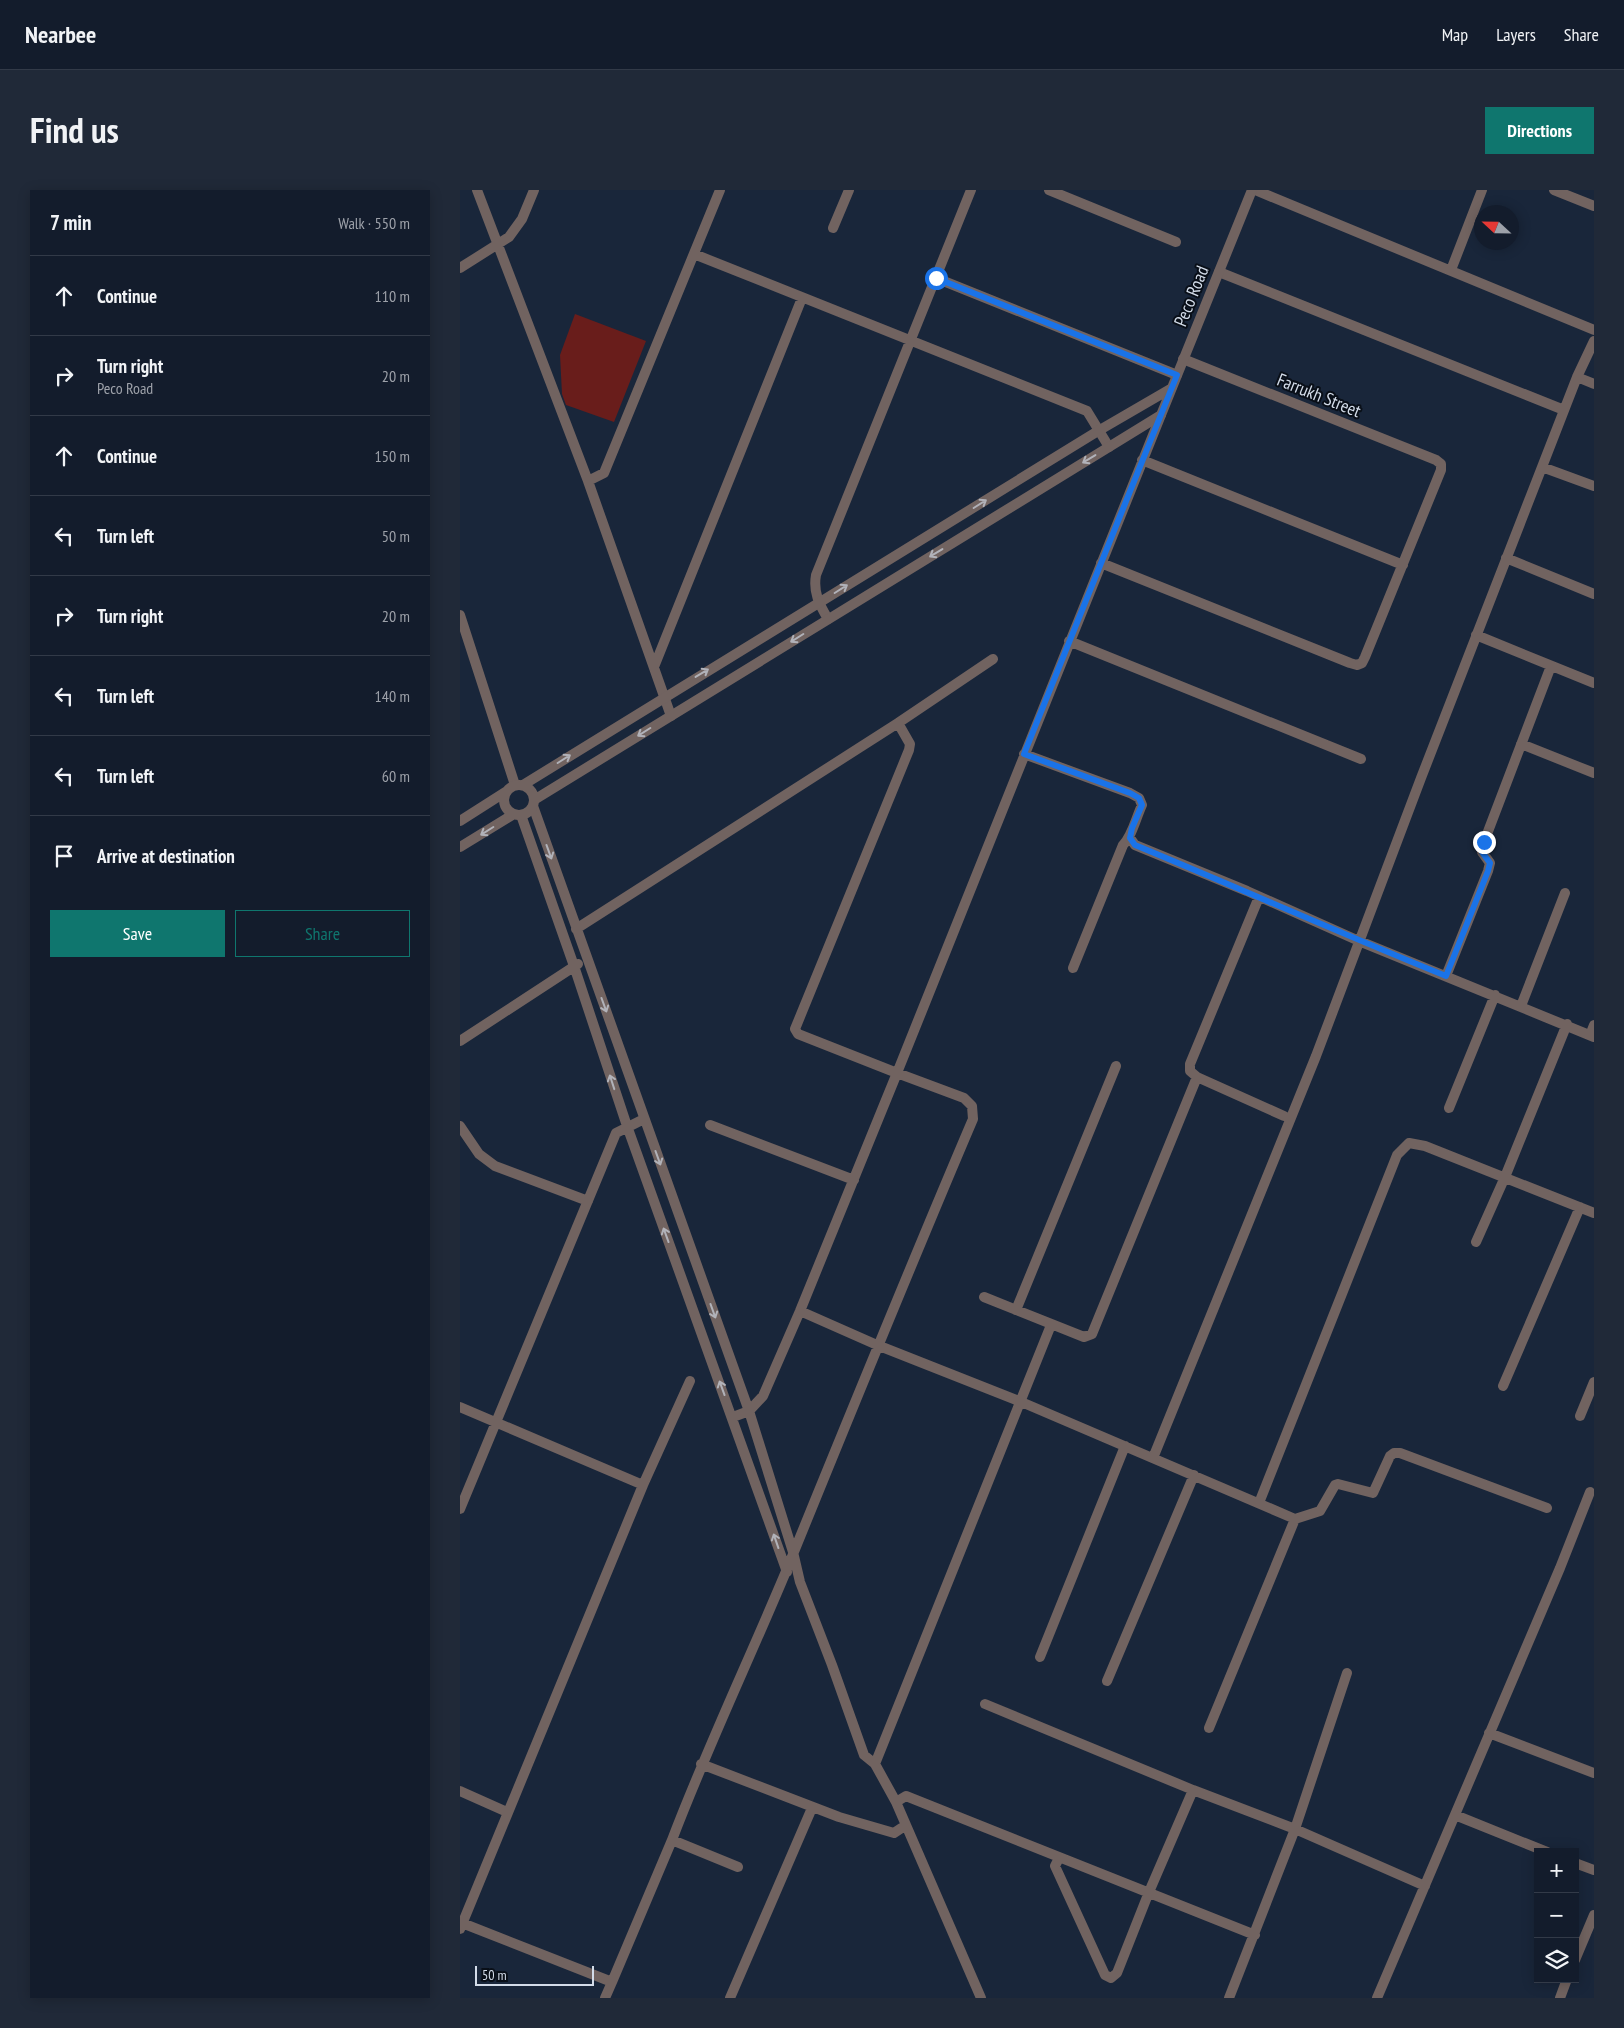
<!DOCTYPE html>
<meta charset="utf-8">
<style>
body{margin:0;font-family:"PT Sans Narrow",sans-serif;background:#202938;color:#f1f3f6}
.controls{position:absolute;right:15px;bottom:15px;display:grid;overflow:hidden;border-radius:0px;box-shadow:0 2px 12px #0003}
.controls button{width:45px;height:45px;display:grid;place-items:center;padding:0;border:0;border-bottom:1px solid #323a48;background:#131c2c;color:#f1f3f6;font:25px sans-serif}
.compass{position:absolute;left:1014px;top:15px;width:45px;height:45px;border-radius:50%;background:#131c2c;box-shadow:0 2px 12px #0003;rotate:292deg}
.scale{position:absolute;left:15px;bottom:12px;width:119px;box-sizing:border-box;padding-left:5px;border:2px solid #d3dce9;border-top:0;font-size:14px;line-height:18px;white-space:nowrap;color:#d3dce9;-webkit-text-stroke:4px #090f18;paint-order:stroke}
.stop{position:absolute;width:15px;height:15px;margin:-11px;border:4px solid #1a73e8;border-radius:50%;background:#fff}
.stop.end{background:#1a73e8;border-color:#fff;box-shadow:0 1px 5px #0008}
.list{margin:0;padding:0;list-style:none}
h2{display:flex;justify-content:space-between;align-items:center;height:65px;margin:0;padding:0 20px;font-size:21px}
h2 small{font-size:16px;font-weight:400;color:#9da1a9}
.list li{display:grid;grid-template-columns:32px 1fr auto;gap:15px;align-items:center;box-sizing:border-box;height:80px;padding:0 20px;border-top:1px solid #323a48}
.list b{display:block;font-size:19px;white-space:nowrap}
.list p{margin:0;font-size:16px;white-space:nowrap;color:#9da1a9}
.list em{font-size:16px;font-style:normal;color:#9da1a9}
.actions{display:flex;gap:10px;padding:15px 20px}
.actions a{flex:1;padding:11px 0;border:1px solid #0f766e;border-radius:0px;text-align:center;font-size:18px;color:#0f766e}
.actions .main{background:#0f766e;color:#fff}
.icon{flex:none;width:28px;height:28px;fill:none;stroke:currentColor;stroke-width:2;stroke-linecap:round;stroke-linejoin:round}
.map{position:relative;flex:none;width:1134px;height:1808px;overflow:hidden;border-radius:0px}
header{display:flex;align-items:center;gap:30px;box-sizing:border-box;height:70px;padding:0 25px;background:#131c2c;border-bottom:1px solid #323a48}
header strong{font-size:24px}
nav{display:flex;gap:28px;margin-inline-start:auto;font-size:18px}
.intro{display:flex;align-items:center;justify-content:space-between;box-sizing:border-box;height:120px;padding:0 30px}
h1{margin:0;font-size:35px}
.button{padding:12px 22px;border-radius:0px;background:#0f766e;color:#fff;font-size:18px;font-weight:700}
main{display:flex;gap:30px;padding:0 30px}
aside{flex:1;background:#131c2c;border-radius:0px;box-shadow:0 2px 12px #0003}
.map>svg:first-child{display:block}
.building{fill:#691d1b}
.lines{fill:none;stroke-linecap:round;stroke-linejoin:round}
.minor{stroke:#716360;stroke-width:10}
.tertiary{stroke:#716360;stroke-width:10}
.oneway{stroke:#b1b2b9}
.route{stroke:#1a73e8;stroke-width:6}
.labels{text-anchor:middle;dominant-baseline:central;stroke-width:4;stroke-linejoin:round;paint-order:stroke}
.street-label{font-size:18px;fill:#d3dce9;stroke:#090f18}
</style>
<header>
<strong>Nearbee</strong>
<nav><a>Map</a><a>Layers</a><a>Share</a></nav>
</header>
<div class="intro"><h1>Find us</h1><a class="button">Directions</a></div>
<main>
<aside>
<h2>7 min<small>Walk · 550 m</small></h2>
<ul class="list">
<li><svg class="icon" aria-label="ahead" viewBox="0 0 24 24"><path d="M12 20V5M6 11l6-6 6 6"/></svg><div><b>Continue</b></div><em>110 m</em></li>
<li><svg class="icon" aria-label="right" viewBox="0 0 24 24"><path d="M7 20v-9h11M14 6l5 5-5 5"/></svg><div><b>Turn right</b><p>Peco Road</p></div><em>20 m</em></li>
<li><svg class="icon" aria-label="ahead" viewBox="0 0 24 24"><path d="M12 20V5M6 11l6-6 6 6"/></svg><div><b>Continue</b></div><em>150 m</em></li>
<li><svg class="icon" aria-label="left" viewBox="0 0 24 24"><path d="M17 20v-9H6M10 6l-5 5 5 5"/></svg><div><b>Turn left</b></div><em>50 m</em></li>
<li><svg class="icon" aria-label="right" viewBox="0 0 24 24"><path d="M7 20v-9h11M14 6l5 5-5 5"/></svg><div><b>Turn right</b></div><em>20 m</em></li>
<li><svg class="icon" aria-label="left" viewBox="0 0 24 24"><path d="M17 20v-9H6M10 6l-5 5 5 5"/></svg><div><b>Turn left</b></div><em>140 m</em></li>
<li><svg class="icon" aria-label="left" viewBox="0 0 24 24"><path d="M17 20v-9H6M10 6l-5 5 5 5"/></svg><div><b>Turn left</b></div><em>60 m</em></li>
<li><svg class="icon" aria-label="arrive" viewBox="0 0 24 24"><path d="M6 21V4h12l-3 4 3 4H6"/></svg><div><b>Arrive at destination</b></div></li>
</ul>
<div class="actions"><a class="main">Save</a><a>Share</a></div>
</aside>
<div class="map">
<svg width="1134" height="1808" viewBox="0 0 1134 1808">
<rect width="100%" height="100%" fill="#19263a"/>
<path class="building" d="M115,124L186,151L154,232L106,215L102,204L100,165Z"/>
<g class="lines">
<path class="minor" d="M17,0L128,291L211,526
M589,0L716,52
M795,0L1134,140
M1094,0L1134,16
M373,38L389,0
M234,64L627,221L649,257
M0,78L49,47L62,29L74,0
M991,80L1022,0
M759,82L1104,220
M476,88L717,185
M1117,187L1134,194
M682,270L943,375
M1082,277L1134,296
M128,291L144,283L260,0
M1046,368L1134,404
M641,373L890,473L897,475L902,473L905,467L981,280V274L976,270L723,169
M0,425L55,595
M368,429C359,414 353,402 356,385L511,0
M1016,445L1134,493
M609,451L901,569
M194,477L342,108
M438,533L450,554L449,560L335,839L338,844L437,883L701,225
M1061,554L1134,583
M564,564L670,603L679,608L682,615C676,628 672,646 663,655L613,778
M73,616L289,1221L333,1362L340,1392L372,1475L404,1565L415,1574L436,1612L521,1808
M61,625L114,776L167,936L327,1382
M670,648L675,655L787,701L899,751L1134,847
M799,707L730,874V881L737,887L824,926
M116,739L438,533L533,469
M986,786L1028,681L1030,673L1022,662L1024,652L1091,476
M1061,816L1105,703
M1130,845L1134,835
M0,851L118,774
M989,918L1035,805
M250,935L394,990
M0,936L19,964L35,976L128,1011
M1016,1052L1045,987L1107,834
M524,1107L624,1147L632,1144L737,887
M556,1120L656,876
M340,1121L417,1155L559,1211L835,1329L749,1538
M1043,1196L1120,1017
M0,1217L183,1295
M1120,1226L1134,1192
M273,1227L289,1221L303,1206L340,1121L437,883L504,908L512,916L513,929C449,1079 388,1229 327,1379C289,1470 247,1558 212,1650L278,1677
M693,1268L856,866L961,588L1117,187L1134,151
M799,1313L937,965L949,953L965,956L1134,1023
M0,1319L156,943L184,929
M835,1329L860,1321L875,1295L878,1294L913,1303L930,1266L934,1263H940L1087,1318
M580,1467L665,1256
M647,1491L734,1285
M525,1514L733,1600L835,1639L965,1696
M1029,1543L1134,1583
M241,1574L379,1627L434,1643L446,1635
M415,1574L591,1135
M0,1601L47,1622
M436,1612L446,1606L795,1745
M995,1625L1087,1662
M599,1668L595,1676L645,1785L651,1788L657,1783L689,1702L733,1600
M1115,1673L1134,1680
M2,1733L152,1792L145,1808
M0,1739L183,1295L230,1191
M1115,1770L1134,1725
M152,1792L212,1650
M270,1808L352,1618
M769,1808L835,1639L887,1483
M917,1808L1100,1378L1130,1302
M1100,1808L1107,1789"/>
<path class="tertiary" d="M63,595L638,241L712,198
M44 610a15 15 0 1 1 30 0a15 15 0 1 1-30 0Z
M74,610L701,225L792,0
M0,631L47,601
M0,657L54,624"/>
</g>
<defs><path id="oneway-shaft" d="M-6 0H5M1.5-3L5.5 0L1.5 3" fill="none" stroke-width="1.6" stroke-linecap="round" stroke-linejoin="round" transform="scale(1.25)"/></defs>
<g class="oneway">
<use href="#oneway-shaft" transform="translate(629 269) rotate(149)"/>
<use href="#oneway-shaft" transform="translate(520 314) rotate(-32)"/>
<use href="#oneway-shaft" transform="translate(476 363) rotate(149)"/>
<use href="#oneway-shaft" transform="translate(381 399) rotate(-32)"/>
<use href="#oneway-shaft" transform="translate(337 448) rotate(148)"/>
<use href="#oneway-shaft" transform="translate(242 483) rotate(-31)"/>
<use href="#oneway-shaft" transform="translate(184 542) rotate(148)"/>
<use href="#oneway-shaft" transform="translate(104 569) rotate(-32)"/>
<use href="#oneway-shaft" transform="translate(27 641) rotate(148)"/>
<use href="#oneway-shaft" transform="translate(89 662) rotate(70)"/>
<use href="#oneway-shaft" transform="translate(144 815) rotate(70)"/>
<use href="#oneway-shaft" transform="translate(152 892) rotate(-108)"/>
<use href="#oneway-shaft" transform="translate(198 968) rotate(70)"/>
<use href="#oneway-shaft" transform="translate(206 1045) rotate(-110)"/>
<use href="#oneway-shaft" transform="translate(253 1121) rotate(70)"/>
<use href="#oneway-shaft" transform="translate(262 1198) rotate(-110)"/>
<use href="#oneway-shaft" transform="translate(316 1351) rotate(-109)"/>
</g>
<g class="lines">
<path class="route" d="M476,88L717,185L564,564L670,603L679,608L682,615L672,638L670,648L675,655C779,698 882,744 986,786L1028,681L1030,673L1022,662L1024,652"/>
</g>
<g class="labels">
<g class="street-label">
<text transform="translate(731 106) rotate(-68)">Peco Road</text>
<text transform="translate(859 205) rotate(22)">Farrukh Street</text>
</g>
</g>
</svg>
<div class="controls">
<button>+</button>
<button>−</button>
<button><svg class="icon" aria-label="layers" viewBox="0 0 24 24"><path d="M12 4l9 5-9 5-9-5zM3 14l9 5 9-5"/></svg></button>
</div>
<svg class="compass" viewBox="-18 -18 36 36"><path d="M0-13l5 13h-10z" fill="#e53935"/><path d="M0 13l5-13h-10z" fill="#9da1a9"/></svg>
<div class="scale">50 m</div>
<div class="stop" style="left:476px;top:88px"></div>
<div class="stop end" style="left:1024px;top:652px"></div>
</div>
</main>
